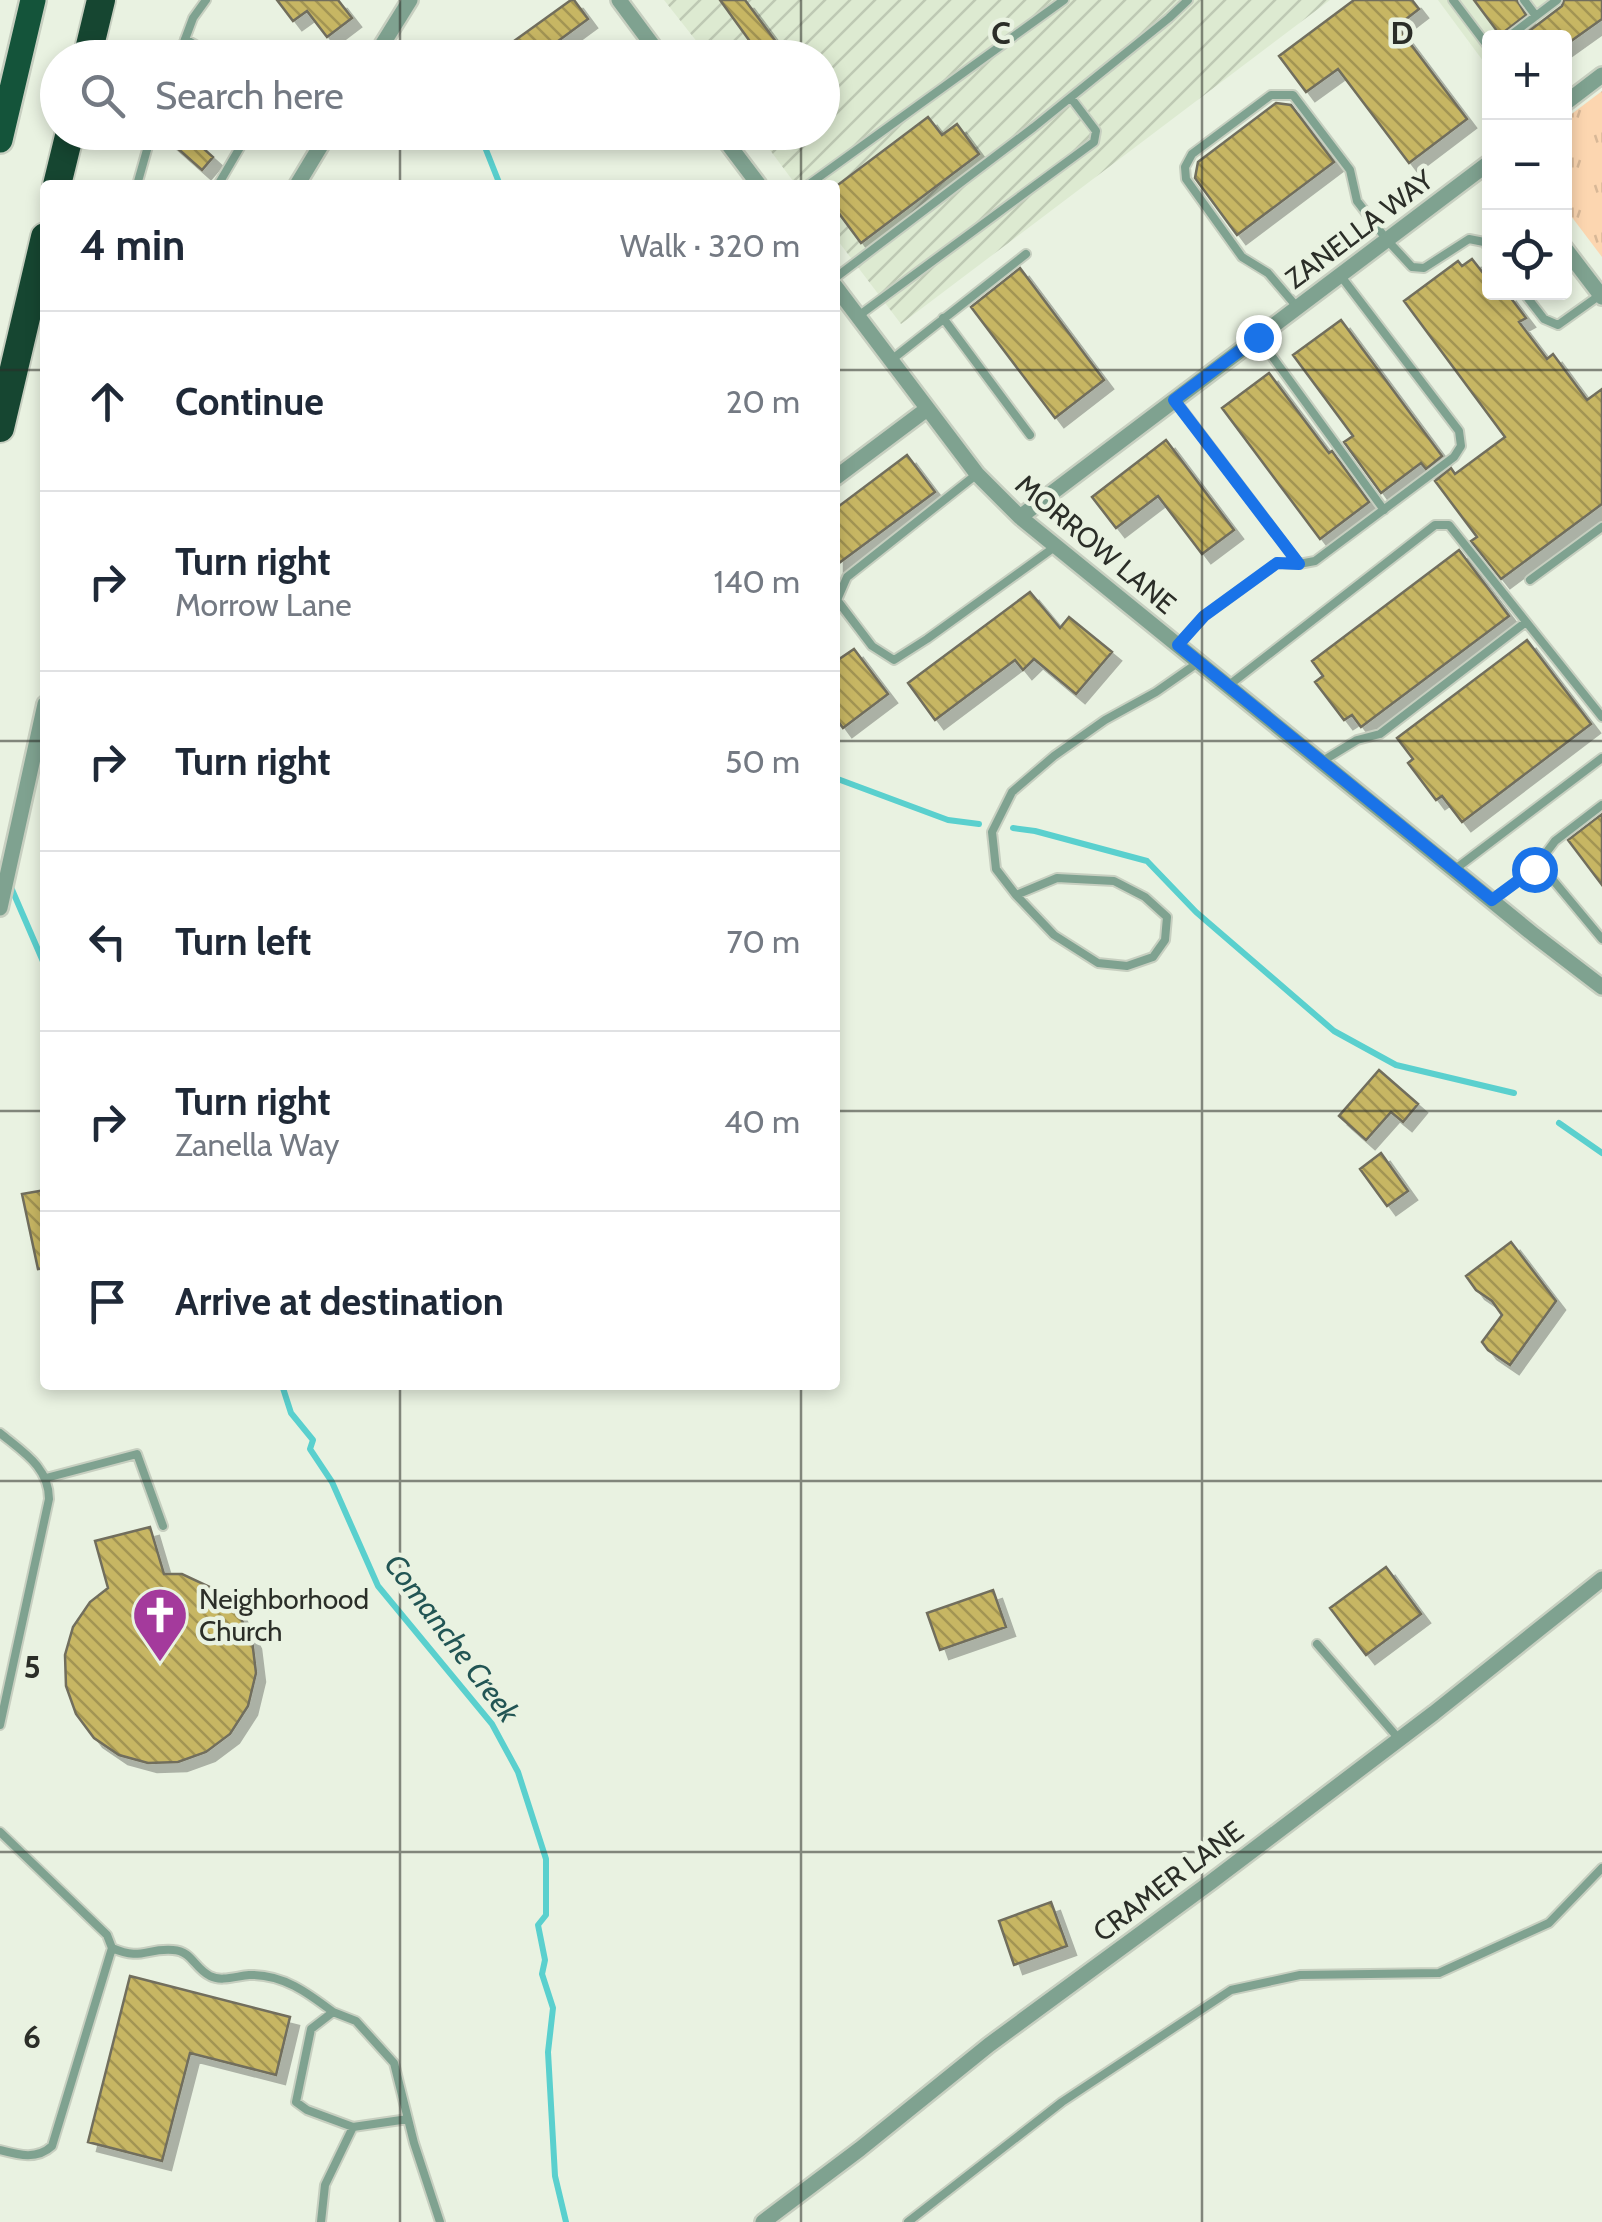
<!DOCTYPE html>
<meta charset="utf-8">
<style>
body{margin:0;font-family:Cabin,sans-serif;background:#f6f6f7;color:#1f2937}
.controls{position:absolute;right:30px;top:30px;display:grid;overflow:hidden;border-radius:10px;box-shadow:0 5px 15px #0003}
.controls button{width:90px;height:90px;display:grid;place-items:center;padding:0;border:0;border-bottom:2px solid #e0e1e3;background:#fff;color:#1f2937;font:50px sans-serif}
.stop{position:absolute;width:30px;height:30px;margin:-22px;border:8px solid #1a73e8;border-radius:50%;background:#fff}
.stop.end{background:#1a73e8;border-color:#fff;box-shadow:0 2px 10px #0008}
.list{margin:0;padding:0;list-style:none}
h2{display:flex;justify-content:space-between;align-items:center;height:130px;margin:0;padding:0 40px;font-size:42px}
h2 small{font-size:32px;font-weight:400;color:#747a83}
.list li{display:grid;grid-template-columns:65px 1fr auto;gap:30px;align-items:center;box-sizing:border-box;height:180px;padding:0 40px;border-top:2px solid #e0e1e3}
.list b{display:block;font-size:38px;white-space:nowrap}
.list p{margin:0;font-size:32px;white-space:nowrap;color:#747a83}
.list em{font-size:32px;font-style:normal;color:#747a83}
.icon{flex:none;width:55px;height:55px;fill:none;stroke:currentColor;stroke-width:2;stroke-linecap:round;stroke-linejoin:round}
.map{position:relative;flex:none;width:1602px;height:2222px;overflow:hidden}
.search{position:absolute;background:#fff;box-shadow:0 5px 15px #0003;left:40px;top:40px;width:800px;height:110px;display:flex;align-items:center;gap:25px;box-sizing:border-box;padding:0 35px;border-radius:55px;color:#747a83;font-size:38px}
.panel{position:absolute;background:#fff;box-shadow:0 5px 15px #0003;left:40px;top:180px;width:800px;height:1210px;border-radius:10px}
.map>svg:first-child{display:block}
.built{fill:#ddead1}
.industrial{fill:url(#industrial-furrows)}
.grass{fill:url(#grass-tufts)}
.lines{fill:none;stroke-linecap:round;stroke-linejoin:round}
.stream{stroke:#5ad0ce;stroke-width:6}
.building{fill:url(#building-back-hatch);stroke:#716e5d;stroke-width:2.5;filter:url(#shadow)}
.service-casing{stroke:#c7cfc0;stroke-width:12}
.minor-casing{stroke:#c7cfc0;stroke-width:20}
.trunk-casing{stroke:#c7cfc0;stroke-width:30}
.motorway-casing{stroke:#c7cfc0;stroke-width:32}
.service{stroke:#7fa290;stroke-width:8}
.minor{stroke:#7fa290;stroke-width:15}
.trunk{stroke:#14543a;stroke-width:25}
.motorway{stroke:#164631;stroke-width:28}
.route{stroke:#1a73e8;stroke-width:12}
.grid{fill:none;stroke:#2b2e28;stroke-width:2.5;stroke-opacity:0.55}
.labels{text-anchor:middle;dominant-baseline:central;stroke-width:9;stroke-linejoin:round;paint-order:stroke}
.street-label{font-size:28px;fill:#2b2e28;stroke:#e9f2e1}
.poi-label{font-size:28px;fill:#2b2e28;stroke:#e9f2e1;text-anchor:start}
.water-label{font-size:30px;font-style:italic;fill:#225554;stroke:#e9f2e1}
.grid-label{font-size:32px;text-anchor:middle;font-weight:bold;fill:#2b2e28;stroke:#e9f2e1;stroke-width:9;stroke-linejoin:round;paint-order:stroke}
</style>
<div class="map">
<svg width="1602" height="2222" viewBox="0 0 1602 2222">
<defs>
<pattern id="industrial-furrows" width="10" height="10" patternUnits="userSpaceOnUse" patternTransform="scale(2.5)"><rect width="10" height="10" fill="#ddead1"/><path d="M-1 1l2-2M0 10L10 0M9 11l2-2" fill="none" stroke="#bec9b3"/></pattern>
<pattern id="grass-tufts" width="24" height="20" patternUnits="userSpaceOnUse" patternTransform="scale(2.5)"><rect width="24" height="20" fill="#fcd6b0"/><path d="M3 7l-1-3M5 7V3M7 7l1-3M15 17l-1-3M17 17v-4M19 17l1-3" fill="none" stroke="#d8b897"/></pattern>
<pattern id="building-back-hatch" width="6" height="6" patternUnits="userSpaceOnUse" patternTransform="scale(2.5)"><rect width="6" height="6" fill="#c7b664"/><path d="M-1 5l2 2M0 0l6 6M5-1l2 2" fill="none" stroke="#a29452"/></pattern>
<filter id="shadow"><feDropShadow dx="9" dy="9" stdDeviation="0" flood-color="#0004"/></filter>
</defs>
<rect width="100%" height="100%" fill="#e9f2e1"/>
<path class="built" d="M1438,0H1602V19L1565,47L1564,38H1490L1489,69Z"/>
<path class="industrial" d="M664,0H1330L901,324L835,237V185H796L764,142L770,138L766,133L822,132V58L709,57Z"/>
<path class="grass" d="M1602,91V257L1565,208V119Z"/>
<g class="lines">
<path class="stream" d="M479,132L500,185
M835,778L948,820L979,824
M1013,828L1035,831L1147,861L1196,912L1334,1031L1396,1065L1514,1093
M10,885L45,966
M1559,1123L1602,1153
M282,1385L291,1413L313,1440L310,1449L332,1482L378,1586L492,1724L518,1772L546,1859V1915L538,1925L545,1960L542,1974L553,2008L548,2052L555,2176L566,2222"/>
</g>
<path class="building" d="M277,0H338L352,18L327,37L307,11L293,21Z
M571,0H574L588,19L535,58H526L514,41Z
M720,0H745L788,58H762Z
M1354,0H1412L1419,9L1397,26L1467,119L1409,163L1338,69L1306,92L1279,56Z
M1474,0H1517L1526,15L1500,35Z
M1564,0H1602V19L1564,46V38H1520L1562,6Z
M1276,103L1291,105L1334,162L1237,235L1195,178L1198,162Z
M928,117L942,135L957,124L979,154L861,243L835,208V187Z
M159,132H185L213,157L202,170Z
M1472,259L1490,282V292H1497L1501,297L1507,293L1526,318L1519,322L1547,359L1553,354L1587,400L1602,389V504L1501,579L1471,541L1477,537L1435,481L1451,468L1455,474L1505,437L1404,301L1458,261L1462,266Z
M1020,268L1104,380L1055,418L971,307Z
M1341,320L1442,456L1426,469L1421,463L1381,493L1344,442L1353,436L1293,355Z
M1269,373L1329,453L1332,451L1369,502L1320,539L1222,408Z
M1166,440L1234,530L1202,554L1158,496L1116,528L1092,497Z
M907,455L935,492L835,566V509Z
M1459,550L1509,616L1361,727L1352,715L1344,720L1315,682L1323,676L1312,661Z
M1030,592L1060,628L1069,617L1112,652L1076,694L1034,659L1023,670L1015,660L935,720L908,683Z
M1527,640L1591,724L1462,822L1442,796L1436,800L1408,763L1413,759L1397,738Z
M854,649L888,694L843,728L835,717V662Z
M1602,814V885L1568,840Z
M1379,1070L1418,1104L1403,1122L1391,1112L1366,1140L1339,1116Z
M1381,1153L1408,1191L1387,1206L1360,1169Z
M45,1190V1268L38,1269L22,1194Z
M1511,1242L1556,1301L1510,1365L1488,1350L1482,1342L1502,1315L1492,1301L1476,1290L1466,1276Z
M150,1527L164,1574H182L212,1588L237,1611L252,1640L256,1673L248,1706L230,1734L206,1752L178,1762L148,1763L119,1755L94,1738L76,1714L66,1686L65,1655L73,1627L90,1602L108,1588L95,1541Z
M1386,1567L1421,1614L1366,1655L1330,1608Z
M993,1590L1006,1627L940,1650L927,1613Z
M1051,1902L1067,1946L1014,1965L999,1921Z
M130,1976L290,2017L276,2075L190,2053L162,2161L88,2142Z"/>
<g class="lines">
<g class="service-casing">
<path id="service" d="M1453,0L1490,49
M1524,0L1536,16
M1507,38L1557,0
M185,39L218,58
M178,58L193,18L206,0
M137,185L152,132
M218,185L249,132
M808,185L1064,0
M835,278L1034,127L1169,18L1188,0
M1523,292L1544,319L1558,325L1600,295
M1297,307L1268,273L1242,257L1186,179L1185,167L1192,154L1271,95H1293L1350,170L1357,201L1387,240L1412,267L1424,268L1469,239L1484,242L1490,249
M857,317L1094,142L1096,131L1071,98
M943,318L1030,435
M1258,337L1384,510
M890,361L1026,254
M1175,400L1299,564
M977,474L847,577L837,600L872,646L894,660L927,639L1056,546
M1530,580L1602,527
M1178,645L1204,616L1277,563L1299,564L1315,561L1454,457L1461,446L1459,431L1340,275
M1228,686L1435,525H1449L1602,717
M1321,762L1357,740L1380,734L1526,622
M1534,869L1555,841L1602,805
M1454,870L1602,758
M1016,895L1057,878L1114,881L1145,897L1167,917L1165,940L1153,957L1127,966L1098,963L1054,935L1016,895L996,869L992,832L1012,792L1054,756L1105,720L1156,692L1199,662
M1492,900L1534,869L1548,874L1602,939
M0,1433C23,1452 49,1467 49,1499L0,1725
M46,1478L137,1454L163,1526
M1317,1644L1399,1739
M0,1832L107,1935L112,1948L52,2146C37,2160 19,2155 0,2150
M112,1948C142,1961 145,1948 173,1950C192,1951 194,1968 210,1976C221,1982 237,1976 249,1975C283,1974 308,1993 333,2012
M408,2119L353,2127L307,2110L296,2102L311,2029L333,2012L356,2021L394,2063L414,2143L440,2222
M321,2222L325,2185L353,2127
M908,2222L1062,2102L1231,1990L1300,1975L1439,1973L1549,1923L1602,1868"/>
</g>
<g class="minor-casing">
<path id="minor" d="M619,0L662,58
M374,58L410,0
M1564,104L1602,75
M719,132L759,185
M297,185L329,132
M1564,247L1602,297
M835,286L977,474L1020,517L1534,935L1602,987
M835,478L927,409
M1020,517L1490,162
M0,908L45,704
M763,2222L860,2149L989,2045L1211,1882L1434,1713L1602,1579"/>
</g>
<g class="trunk-casing">
<path id="trunk" d="M0,140L33,0"/>
</g>
<g class="motorway-casing">
<path id="motorway" d="M87,58L101,0
M57,185L70,132
M0,428L45,237"/>
</g>
<use href="#service" class="service"/>
<use href="#minor" class="minor"/>
<use href="#trunk" class="trunk"/>
<use href="#motorway" class="motorway"/>
</g>
<g class="lines">
<path class="route" d="M1258,337L1174,400L1299,564L1277,563L1204,616L1178,645L1492,900L1534,869"/>
</g>
<path class="grid" d="M400,0V58M801,0V58M1202,0V2222M400,132V185M801,132V185M0,370H45M835,370H1602M0,741H45M835,741H1602M0,1111H45M835,1111H1602M400,1385V2222M801,1385V2222M0,1481H1602M0,1852H1602"/>
<defs>
<g id="church-pin" transform="scale(2.875)"><path d="M0 17L-7.5 6A9.5 9.5 0 1 1 7.5 6Z" fill="#a43a9c" stroke="#e9f2e1"/><path d="M-1.2-6h2.4v3.5h3.3v2.4h-3.3V6h-2.4V-.1h-3.3v-2.4h3.3Z" fill="#fff"/></g>
</defs>
<g fill-rule="evenodd">
<use href="#church-pin" x="160" y="1615"/>
</g>
<g class="labels">
<g class="street-label">
<text transform="translate(1359 229) rotate(-37)">ZANELLA WAY</text>
<text transform="translate(1096 544) rotate(40)">MORROW LANE</text>
<text transform="translate(1168 1881) rotate(-37)">CRAMER LANE</text>
</g>
<g class="poi-label">
<text x="199" y="1599">Neighborhood<tspan x="199" dy="32">Church</tspan></text>
</g>
<g class="water-label">
<text transform="translate(452 1638) rotate(53)">Comanche Creek</text>
</g>
</g>
<g class="grid-label">
<text x="1001" y="44">C</text>
<text x="1402" y="44">D</text>
<text x="32" y="1678">5</text>
<text x="32" y="2048">6</text>
</g>
</svg>
<div class="controls">
<button>+</button>
<button>−</button>
<button><svg class="icon" aria-label="locate" viewBox="0 0 24 24"><circle cx="12" cy="12" r="6"/><path d="M12 2v4M12 18v4M2 12h4M18 12h4"/></svg></button>
</div>
<div class="stop" style="left:1534px;top:869px"></div>
<div class="stop end" style="left:1258px;top:337px"></div>
<div class="search"><svg class="icon" aria-label="search" viewBox="0 0 24 24"><circle cx="10" cy="10" r="6"/><path d="M15 15l6 6"/></svg>Search here</div>
<section class="panel">
<h2>4 min<small>Walk · 320 m</small></h2>
<ul class="list">
<li><svg class="icon" aria-label="ahead" viewBox="0 0 24 24"><path d="M12 20V5M6 11l6-6 6 6"/></svg><div><b>Continue</b></div><em>20 m</em></li>
<li><svg class="icon" aria-label="right" viewBox="0 0 24 24"><path d="M7 20v-9h11M14 6l5 5-5 5"/></svg><div><b>Turn right</b><p>Morrow Lane</p></div><em>140 m</em></li>
<li><svg class="icon" aria-label="right" viewBox="0 0 24 24"><path d="M7 20v-9h11M14 6l5 5-5 5"/></svg><div><b>Turn right</b></div><em>50 m</em></li>
<li><svg class="icon" aria-label="left" viewBox="0 0 24 24"><path d="M17 20v-9H6M10 6l-5 5 5 5"/></svg><div><b>Turn left</b></div><em>70 m</em></li>
<li><svg class="icon" aria-label="right" viewBox="0 0 24 24"><path d="M7 20v-9h11M14 6l5 5-5 5"/></svg><div><b>Turn right</b><p>Zanella Way</p></div><em>40 m</em></li>
<li><svg class="icon" aria-label="arrive" viewBox="0 0 24 24"><path d="M6 21V4h12l-3 4 3 4H6"/></svg><div><b>Arrive at destination</b></div></li>
</ul>
</section>
</div>
